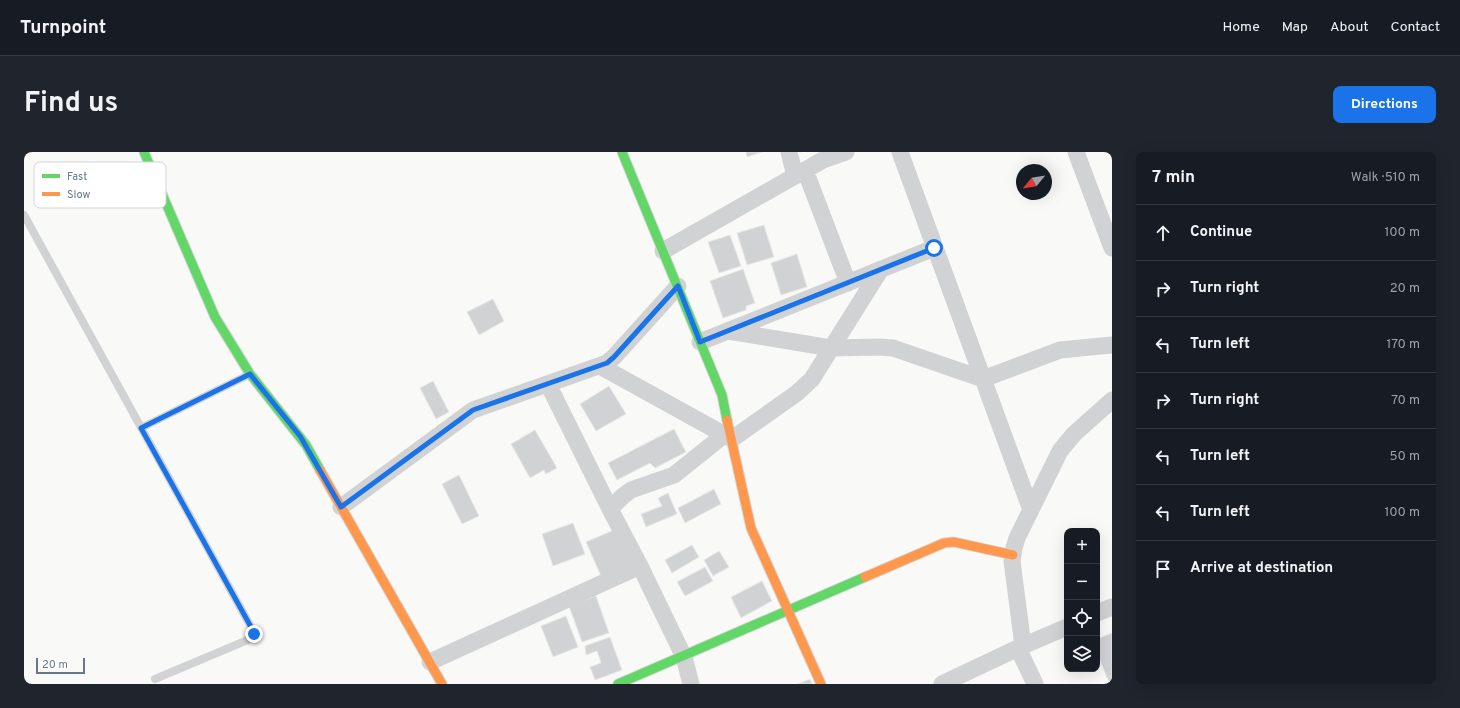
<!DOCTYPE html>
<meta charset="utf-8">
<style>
body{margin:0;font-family:Overpass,sans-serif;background:#20242c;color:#f1f3f6}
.controls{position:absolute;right:12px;bottom:12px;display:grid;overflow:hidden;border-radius:8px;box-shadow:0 4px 16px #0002}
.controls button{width:36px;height:36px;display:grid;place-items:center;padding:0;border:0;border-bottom:1px solid #363941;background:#171b24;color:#f1f3f6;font:20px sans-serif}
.compass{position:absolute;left:992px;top:12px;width:36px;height:36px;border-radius:50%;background:#171b24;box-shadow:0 4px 16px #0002;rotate:240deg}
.scale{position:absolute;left:12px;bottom:10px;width:49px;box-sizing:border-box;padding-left:4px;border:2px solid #66788a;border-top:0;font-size:11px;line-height:14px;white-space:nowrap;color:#66788a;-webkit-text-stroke:3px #fff;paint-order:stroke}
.stop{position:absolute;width:12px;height:12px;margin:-9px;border:3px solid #1a73e8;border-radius:50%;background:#fff}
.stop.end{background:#1a73e8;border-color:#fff;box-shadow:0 1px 4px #0008}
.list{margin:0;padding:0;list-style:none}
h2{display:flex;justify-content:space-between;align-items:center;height:52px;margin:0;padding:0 16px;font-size:17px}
h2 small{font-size:13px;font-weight:400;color:#9ea1a6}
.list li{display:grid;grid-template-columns:26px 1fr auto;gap:12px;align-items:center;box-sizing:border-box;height:56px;padding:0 16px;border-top:1px solid #363941}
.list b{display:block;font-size:15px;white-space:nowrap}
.list em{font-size:13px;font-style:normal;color:#9ea1a6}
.icon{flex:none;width:22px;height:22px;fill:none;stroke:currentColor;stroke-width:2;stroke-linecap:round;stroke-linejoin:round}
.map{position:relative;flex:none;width:1088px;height:532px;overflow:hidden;border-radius:8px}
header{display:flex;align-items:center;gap:24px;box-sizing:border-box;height:56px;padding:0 20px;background:#171b24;border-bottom:1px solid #363941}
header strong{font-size:19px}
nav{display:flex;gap:22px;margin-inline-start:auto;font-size:14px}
.intro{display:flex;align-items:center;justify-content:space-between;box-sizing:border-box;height:96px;padding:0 24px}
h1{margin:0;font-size:28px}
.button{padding:10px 18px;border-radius:8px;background:#1a73e8;color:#fff;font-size:14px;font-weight:700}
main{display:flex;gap:24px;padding:0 24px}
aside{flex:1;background:#171b24;border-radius:8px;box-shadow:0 4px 16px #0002}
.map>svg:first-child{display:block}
.building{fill:#d1d2d3;stroke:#e8e8e8}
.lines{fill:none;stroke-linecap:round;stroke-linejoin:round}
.fast-casing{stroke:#d5d7d7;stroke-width:11}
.slow-casing{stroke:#d5d7d7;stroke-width:11}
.lane{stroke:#d1d2d3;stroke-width:8}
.street{stroke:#d1d2d3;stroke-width:17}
.fast{stroke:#63d668;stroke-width:9}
.slow{stroke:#ff974d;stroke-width:9}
.route{stroke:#1a73e8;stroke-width:5}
.key{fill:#fff;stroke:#d1d6dc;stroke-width:1}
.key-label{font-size:11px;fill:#66788a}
</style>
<header>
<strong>Turnpoint</strong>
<nav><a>Home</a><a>Map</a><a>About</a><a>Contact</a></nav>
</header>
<div class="intro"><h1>Find us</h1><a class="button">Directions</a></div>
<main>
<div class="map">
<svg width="1088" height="532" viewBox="0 0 1088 532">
<rect width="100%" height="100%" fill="#f9f9f8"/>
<path class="building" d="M722,0H738L723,5Z
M740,73L750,105L723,113L713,81Z
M706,83L717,114L695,121L684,90Z
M773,102L783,135L757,143L747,111Z
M719,117L731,151L722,154V158L699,166L686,129Z
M469,147L480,169L455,183L443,160Z
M409,229L425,260L412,267L396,236Z
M585,234L602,262L572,279L556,252Z
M650,277L662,300L631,316L626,311L593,328L584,311Z
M511,278L533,316L522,322L520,318L506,326L487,292Z
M435,323L455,364L438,372L418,332Z
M690,337L697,352L661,371L654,356Z
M644,341L653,362L622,375L617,362L638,354L634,346Z
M549,371L561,402L529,414L518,382Z
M592,377L607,411L577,424L562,390Z
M668,393L675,405L648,421L641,408Z
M695,399L705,415L689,424L680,408Z
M681,415L689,429L661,444L653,430Z
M738,429L748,449L717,466L707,445Z
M572,444L585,481L558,490L545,454Z
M542,464L554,495L529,505L517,474Z
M1088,481V529L1085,530L1073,502V487Z
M586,485L598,518L571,528L566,515L577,511L573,499L562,503L561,494Z
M786,527L788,532H774Z"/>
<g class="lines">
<g class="fast-casing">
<path id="fast" d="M120,0L191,165L226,222L282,293L296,318
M598,0L698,243L703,268
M594,532L841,425"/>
</g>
<g class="slow-casing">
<path id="slow" d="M703,268L727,376L797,532
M296,318L418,532
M841,425L920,391L930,390L989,403"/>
</g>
<path class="lane" d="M0,63L227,475L230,482L226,487L131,527
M117,276L226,222"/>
<path class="street" d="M765,0L771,24
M876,0L1007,358
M1052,0L1088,96
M781,18L824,131
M639,99L799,8L822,0
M704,179L807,196L855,195L869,196L959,227L1036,198L1088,193
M676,190L910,96
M576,214L708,287L773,241L788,227L857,117
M524,232L586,357L616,414L660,505L667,532
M317,355L449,258L583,211L590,205L654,134
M586,357L599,344L607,338L650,323L700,283
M1073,461L1088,455
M999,494L988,409L990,396L993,386L1036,299L1050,282L1088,248
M406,510L616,414
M918,532L994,496
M1011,532L994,496L1043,475"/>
<use href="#fast" class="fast"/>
<use href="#slow" class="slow"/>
</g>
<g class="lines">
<path class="route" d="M230,482L227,475L117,276L226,222L276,284L317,355L449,258L583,211L590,205L654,134L676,190L910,96"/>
</g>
<rect x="10" y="10" width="132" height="46" rx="6" class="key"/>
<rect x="18" y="22" width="18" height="4" fill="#63d668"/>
<rect x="18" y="40" width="18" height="4" fill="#ff974d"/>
<g class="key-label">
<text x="43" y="28">Fast</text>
<text x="43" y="46">Slow</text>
</g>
</svg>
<div class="controls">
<button>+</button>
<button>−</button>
<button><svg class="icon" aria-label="locate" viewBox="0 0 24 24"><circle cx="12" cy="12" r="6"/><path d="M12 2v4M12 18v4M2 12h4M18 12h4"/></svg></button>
<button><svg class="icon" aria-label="layers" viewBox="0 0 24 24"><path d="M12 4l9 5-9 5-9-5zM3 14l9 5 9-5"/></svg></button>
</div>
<svg class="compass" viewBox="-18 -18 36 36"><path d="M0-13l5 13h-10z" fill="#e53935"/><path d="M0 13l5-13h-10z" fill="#9ea1a6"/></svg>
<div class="scale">20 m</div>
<div class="stop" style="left:910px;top:96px"></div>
<div class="stop end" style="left:230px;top:482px"></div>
</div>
<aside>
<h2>7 min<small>Walk · 510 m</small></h2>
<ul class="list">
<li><svg class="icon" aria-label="ahead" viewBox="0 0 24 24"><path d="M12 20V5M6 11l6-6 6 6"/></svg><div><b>Continue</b></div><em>100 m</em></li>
<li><svg class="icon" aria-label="right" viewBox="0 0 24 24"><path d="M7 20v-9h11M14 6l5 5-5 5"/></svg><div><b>Turn right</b></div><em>20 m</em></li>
<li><svg class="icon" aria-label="left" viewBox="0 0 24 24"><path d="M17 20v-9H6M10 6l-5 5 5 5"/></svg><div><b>Turn left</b></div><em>170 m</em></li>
<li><svg class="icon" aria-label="right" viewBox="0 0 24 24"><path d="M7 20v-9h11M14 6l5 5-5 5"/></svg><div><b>Turn right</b></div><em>70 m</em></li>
<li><svg class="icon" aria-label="left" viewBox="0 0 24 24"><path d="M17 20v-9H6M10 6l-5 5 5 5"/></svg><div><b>Turn left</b></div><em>50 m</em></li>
<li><svg class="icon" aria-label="left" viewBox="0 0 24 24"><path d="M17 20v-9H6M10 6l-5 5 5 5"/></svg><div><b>Turn left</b></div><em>100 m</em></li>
<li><svg class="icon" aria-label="arrive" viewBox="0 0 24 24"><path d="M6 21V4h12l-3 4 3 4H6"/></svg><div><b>Arrive at destination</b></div></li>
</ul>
</aside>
</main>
